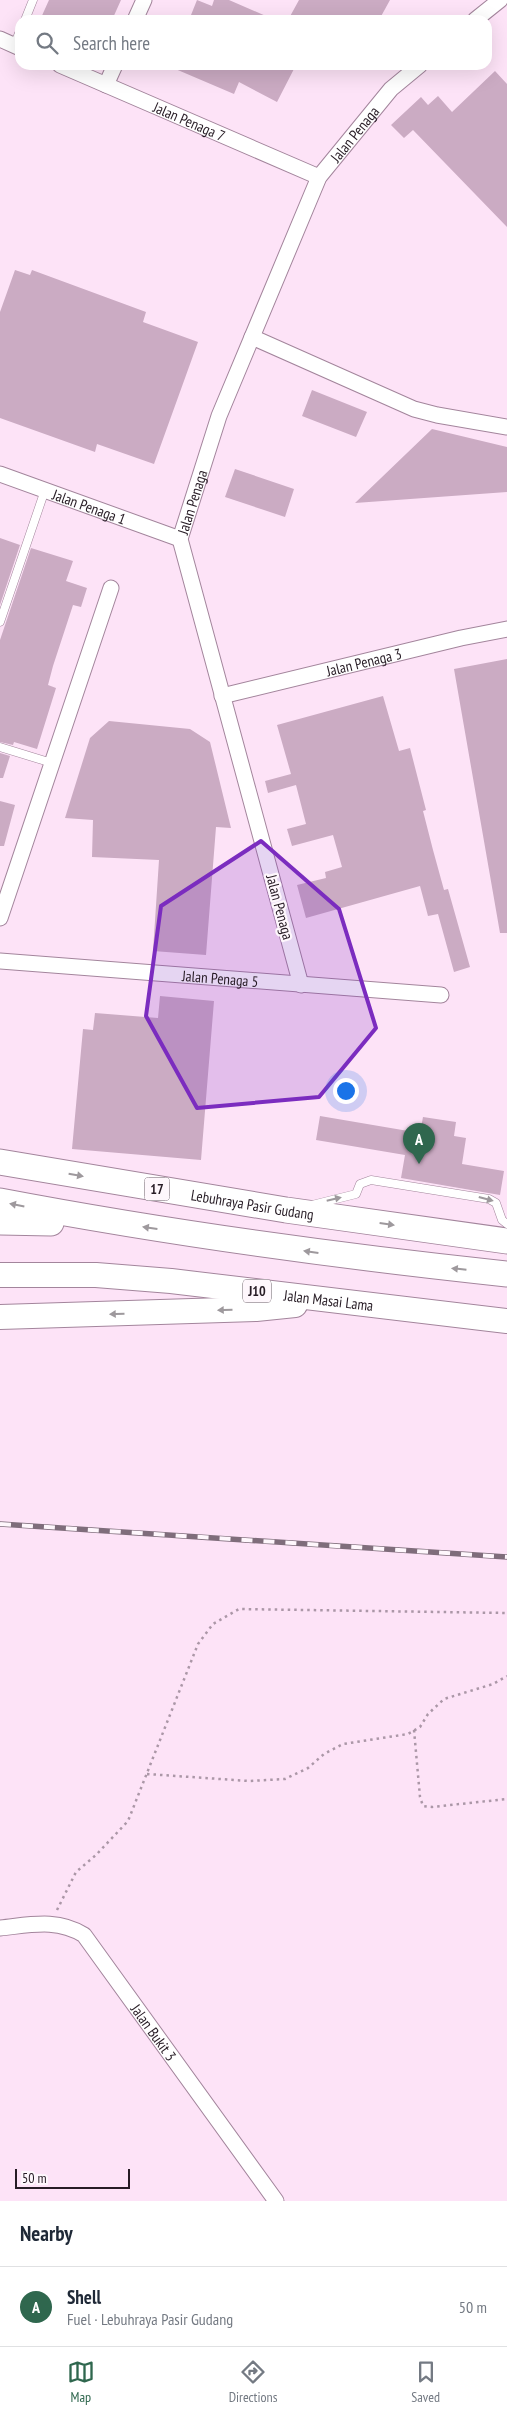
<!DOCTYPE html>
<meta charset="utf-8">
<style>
body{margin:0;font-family:"PT Sans Narrow",sans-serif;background:#f6f6f7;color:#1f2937}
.scale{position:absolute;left:15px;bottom:12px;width:115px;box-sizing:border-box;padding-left:5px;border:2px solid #271c25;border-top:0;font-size:14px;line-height:18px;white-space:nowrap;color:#271c25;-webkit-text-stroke:4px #fef7fc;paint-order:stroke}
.you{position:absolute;left:345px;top:1090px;width:18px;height:18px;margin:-12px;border:4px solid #fff;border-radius:50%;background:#1a73e8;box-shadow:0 0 0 8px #1a73e833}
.badge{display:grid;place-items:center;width:32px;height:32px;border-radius:50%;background:#2f674e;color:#fff;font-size:16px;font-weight:700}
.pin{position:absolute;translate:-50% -41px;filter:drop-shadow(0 1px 2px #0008)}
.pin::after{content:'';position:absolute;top:26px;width:18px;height:15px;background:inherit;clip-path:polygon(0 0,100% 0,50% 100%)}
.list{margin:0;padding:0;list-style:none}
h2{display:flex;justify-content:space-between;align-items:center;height:65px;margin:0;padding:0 20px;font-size:21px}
h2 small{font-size:16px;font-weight:400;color:#747a83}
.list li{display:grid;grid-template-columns:32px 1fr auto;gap:15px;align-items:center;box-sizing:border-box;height:80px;padding:0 20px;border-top:1px solid #e0e1e3}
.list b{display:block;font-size:19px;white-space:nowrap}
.list p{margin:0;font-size:16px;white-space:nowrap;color:#747a83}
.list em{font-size:16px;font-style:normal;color:#747a83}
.icon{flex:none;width:28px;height:28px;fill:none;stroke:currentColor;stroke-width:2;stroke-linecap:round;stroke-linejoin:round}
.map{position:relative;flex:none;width:507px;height:2201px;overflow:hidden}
.search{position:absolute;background:#fff;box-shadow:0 5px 20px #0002;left:15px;right:15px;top:15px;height:55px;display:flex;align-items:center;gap:12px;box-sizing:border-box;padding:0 18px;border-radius:15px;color:#747a83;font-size:19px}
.sheet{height:145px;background:#fff}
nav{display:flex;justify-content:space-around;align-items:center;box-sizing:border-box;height:70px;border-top:1px solid #e0e1e3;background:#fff;font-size:14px;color:#747a83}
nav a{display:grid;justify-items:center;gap:2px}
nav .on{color:#2f674e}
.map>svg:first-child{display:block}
.building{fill:#cbabc3}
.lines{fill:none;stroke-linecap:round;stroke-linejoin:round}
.service-casing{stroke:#a3859c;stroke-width:9}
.minor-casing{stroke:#a3859c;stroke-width:17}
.primary-casing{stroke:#a3859c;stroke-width:26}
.trunk-casing{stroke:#a3859c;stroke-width:27}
.path{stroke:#ab97a7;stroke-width:2.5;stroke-dasharray:2.5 4;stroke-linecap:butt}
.service{stroke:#fff;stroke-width:8}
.minor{stroke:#fff;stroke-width:15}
.primary{stroke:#fff;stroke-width:24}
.trunk{stroke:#fff;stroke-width:25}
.rail-casing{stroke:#7f6d7b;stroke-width:5.5}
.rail{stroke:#fef7fc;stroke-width:4;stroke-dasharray:11;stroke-linecap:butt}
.oneway{fill:#9e999d}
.marked{fill:#7b2cbf;fill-opacity:0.2;stroke:#7b2cbf;stroke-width:4;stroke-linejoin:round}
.labels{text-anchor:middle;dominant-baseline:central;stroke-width:4.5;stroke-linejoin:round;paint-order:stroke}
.shield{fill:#fef7fc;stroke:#685e66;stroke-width:1}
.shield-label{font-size:14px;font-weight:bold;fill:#271c25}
.street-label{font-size:15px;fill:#271c25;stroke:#fef7fc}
</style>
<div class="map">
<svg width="507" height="2201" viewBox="0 0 507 2201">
<rect width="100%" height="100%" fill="#fde3f7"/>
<path class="building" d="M49,0H121L112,20H40Z
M197,0L212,6L214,0H229L275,20H189Z
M299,0H390L379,20H288Z
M166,65H296L277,102L239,82L234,94Z
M495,71L507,84V227L413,130L404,138L391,125L421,97L428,105L438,96L452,112Z
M15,270L30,275L32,270L146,312L143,322L198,342L154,464L97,444L95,452L0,418V312Z
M312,390L367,412L356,437L302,416Z
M432,429L507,447V492L355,503Z
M235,469L294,489L285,517L225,497Z
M0,538L20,545L0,605Z
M31,548L73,561L66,581L87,588L81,607L73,605L53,666L48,685L56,688L37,749L14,742L13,745L0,742V640Z
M507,659V933H500L454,669Z
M383,696L399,751L410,748L426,810L423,811L433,850L444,890L448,889L470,967L454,972L438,914L428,916L420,886L306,918L297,885L326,878L325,872L342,867L333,835L292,846L287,829L306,824L296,785L268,793L265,781L291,774L277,725Z
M109,721L190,729L210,742L231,828L216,827L206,955L153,951L159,860L92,857L93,820L65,818L90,738Z
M0,753L10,756L3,778H0Z
M0,801L15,805L4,846H0Z
M160,996L214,1001L201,1160L72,1149L83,1029L93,1030L95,1013L158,1018Z
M320,1116L420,1133L423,1117L456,1122L454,1136L466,1138L462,1164L504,1171L500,1195L401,1178L405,1155L316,1140Z"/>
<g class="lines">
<g class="service-casing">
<path id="service" d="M25,20L33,0
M14,45L20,31
M0,622L45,490
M0,747L52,763
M312,1205L356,1194L360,1184L371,1180L489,1199L496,1203L502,1220L507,1224"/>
</g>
<g class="minor-casing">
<g id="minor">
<path d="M135,20L144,0"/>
<path d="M475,20L500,0"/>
<path d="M0,39L20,48"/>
<path id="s1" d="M60,65L319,177"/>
<path d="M106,85L115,65"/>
<path d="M252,337L414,409L437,415L507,427"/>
<path id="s2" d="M0,474L180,539"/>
<path id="s3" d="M222,696L461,638L507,629"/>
<path d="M0,918L111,588"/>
<path id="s4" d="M0,961L441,995"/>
<path id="s5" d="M301,985L180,539L219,416L319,177L391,89L420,65"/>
<path id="s6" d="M0,1928C30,1925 57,1918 84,1935L276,2201"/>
</g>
</g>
<g class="primary-casing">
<g id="primary">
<path id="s7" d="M0,1275H96L171,1281L507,1321"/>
<path d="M0,1317L256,1309L295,1305"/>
</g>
</g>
<g class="trunk-casing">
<g id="trunk">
<path id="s8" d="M0,1162L286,1210L507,1241"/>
<path d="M0,1201C168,1233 337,1256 507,1274"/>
<path d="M0,1222L51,1223"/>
</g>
</g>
<path class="path" d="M414,1730L420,1797L423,1806L432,1807L507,1799
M147,1774L249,1781L285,1779L308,1768L324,1754L343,1744L408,1734L420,1727L428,1714L444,1699L493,1684L507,1676
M57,1910L76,1872L96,1855L128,1821L198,1644L213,1624L239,1609L507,1613"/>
<use href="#service" class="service"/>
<use href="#minor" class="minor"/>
<use href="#primary" class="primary"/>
<use href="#trunk" class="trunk"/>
<g class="rail-casing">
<path id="rail" d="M0,1524L507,1557"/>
</g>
<use href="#rail" class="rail"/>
</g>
<defs><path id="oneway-solid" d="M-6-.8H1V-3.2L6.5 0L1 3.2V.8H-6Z" transform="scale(1.25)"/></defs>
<g class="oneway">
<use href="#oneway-solid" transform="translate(76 1175) rotate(10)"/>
<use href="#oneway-solid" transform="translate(334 1199) rotate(-13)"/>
<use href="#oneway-solid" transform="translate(486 1199) rotate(15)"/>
<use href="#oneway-solid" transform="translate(17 1205) rotate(-169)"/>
<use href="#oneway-solid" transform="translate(387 1224) rotate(8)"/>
<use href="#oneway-solid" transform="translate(150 1228) rotate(-172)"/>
<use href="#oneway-solid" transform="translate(311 1252) rotate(-172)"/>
<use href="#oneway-solid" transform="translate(459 1269) rotate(-174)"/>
<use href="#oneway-solid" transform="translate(225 1310) rotate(178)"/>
<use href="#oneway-solid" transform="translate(117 1314) rotate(178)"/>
</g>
<path class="marked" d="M261,841L339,909L376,1028L319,1097L197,1108L146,1016L161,906Z"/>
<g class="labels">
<g class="shield">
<rect x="144.5" y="1177.5" width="25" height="23" rx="4"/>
<rect x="243" y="1279.5" width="28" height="23" rx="4"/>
</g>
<g class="shield-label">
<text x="157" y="1189">17</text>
<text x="257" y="1291">J10</text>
</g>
<g class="street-label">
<text stroke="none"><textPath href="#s1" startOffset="141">Jalan Penaga 7</textPath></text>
<text stroke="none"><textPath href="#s5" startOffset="906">Jalan Penaga</textPath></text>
<text stroke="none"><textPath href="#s5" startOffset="501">Jalan Penaga</textPath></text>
<text stroke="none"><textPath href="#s2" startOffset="95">Jalan Penaga 1</textPath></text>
<text stroke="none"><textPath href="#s3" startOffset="146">Jalan Penaga 3</textPath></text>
<text transform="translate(280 907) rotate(75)">Jalan Penaga</text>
<text stroke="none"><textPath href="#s4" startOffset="221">Jalan Penaga 5</textPath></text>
<text stroke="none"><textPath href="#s8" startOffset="256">Lebuhraya Pasir Gudang</textPath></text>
<text stroke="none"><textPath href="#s7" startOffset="330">Jalan Masai Lama</textPath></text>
<text stroke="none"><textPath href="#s6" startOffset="206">Jalan Bukit 3</textPath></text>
</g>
</g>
</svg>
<div class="scale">50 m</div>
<div class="you"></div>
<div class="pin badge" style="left:419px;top:1164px">A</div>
<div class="search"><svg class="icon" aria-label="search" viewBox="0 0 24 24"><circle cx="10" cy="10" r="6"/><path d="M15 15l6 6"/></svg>Search here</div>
</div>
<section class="sheet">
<h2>Nearby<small></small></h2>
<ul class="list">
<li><span class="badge">A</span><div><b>Shell</b><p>Fuel · Lebuhraya Pasir Gudang</p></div><em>50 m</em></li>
</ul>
</section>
<nav>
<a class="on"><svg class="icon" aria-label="map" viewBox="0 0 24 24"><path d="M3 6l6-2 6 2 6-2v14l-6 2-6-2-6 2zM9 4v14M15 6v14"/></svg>Map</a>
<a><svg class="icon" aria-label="directions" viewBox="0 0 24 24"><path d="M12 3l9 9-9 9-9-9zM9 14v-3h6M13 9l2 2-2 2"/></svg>Directions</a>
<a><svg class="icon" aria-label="saved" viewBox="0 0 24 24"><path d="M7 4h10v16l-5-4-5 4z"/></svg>Saved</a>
</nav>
